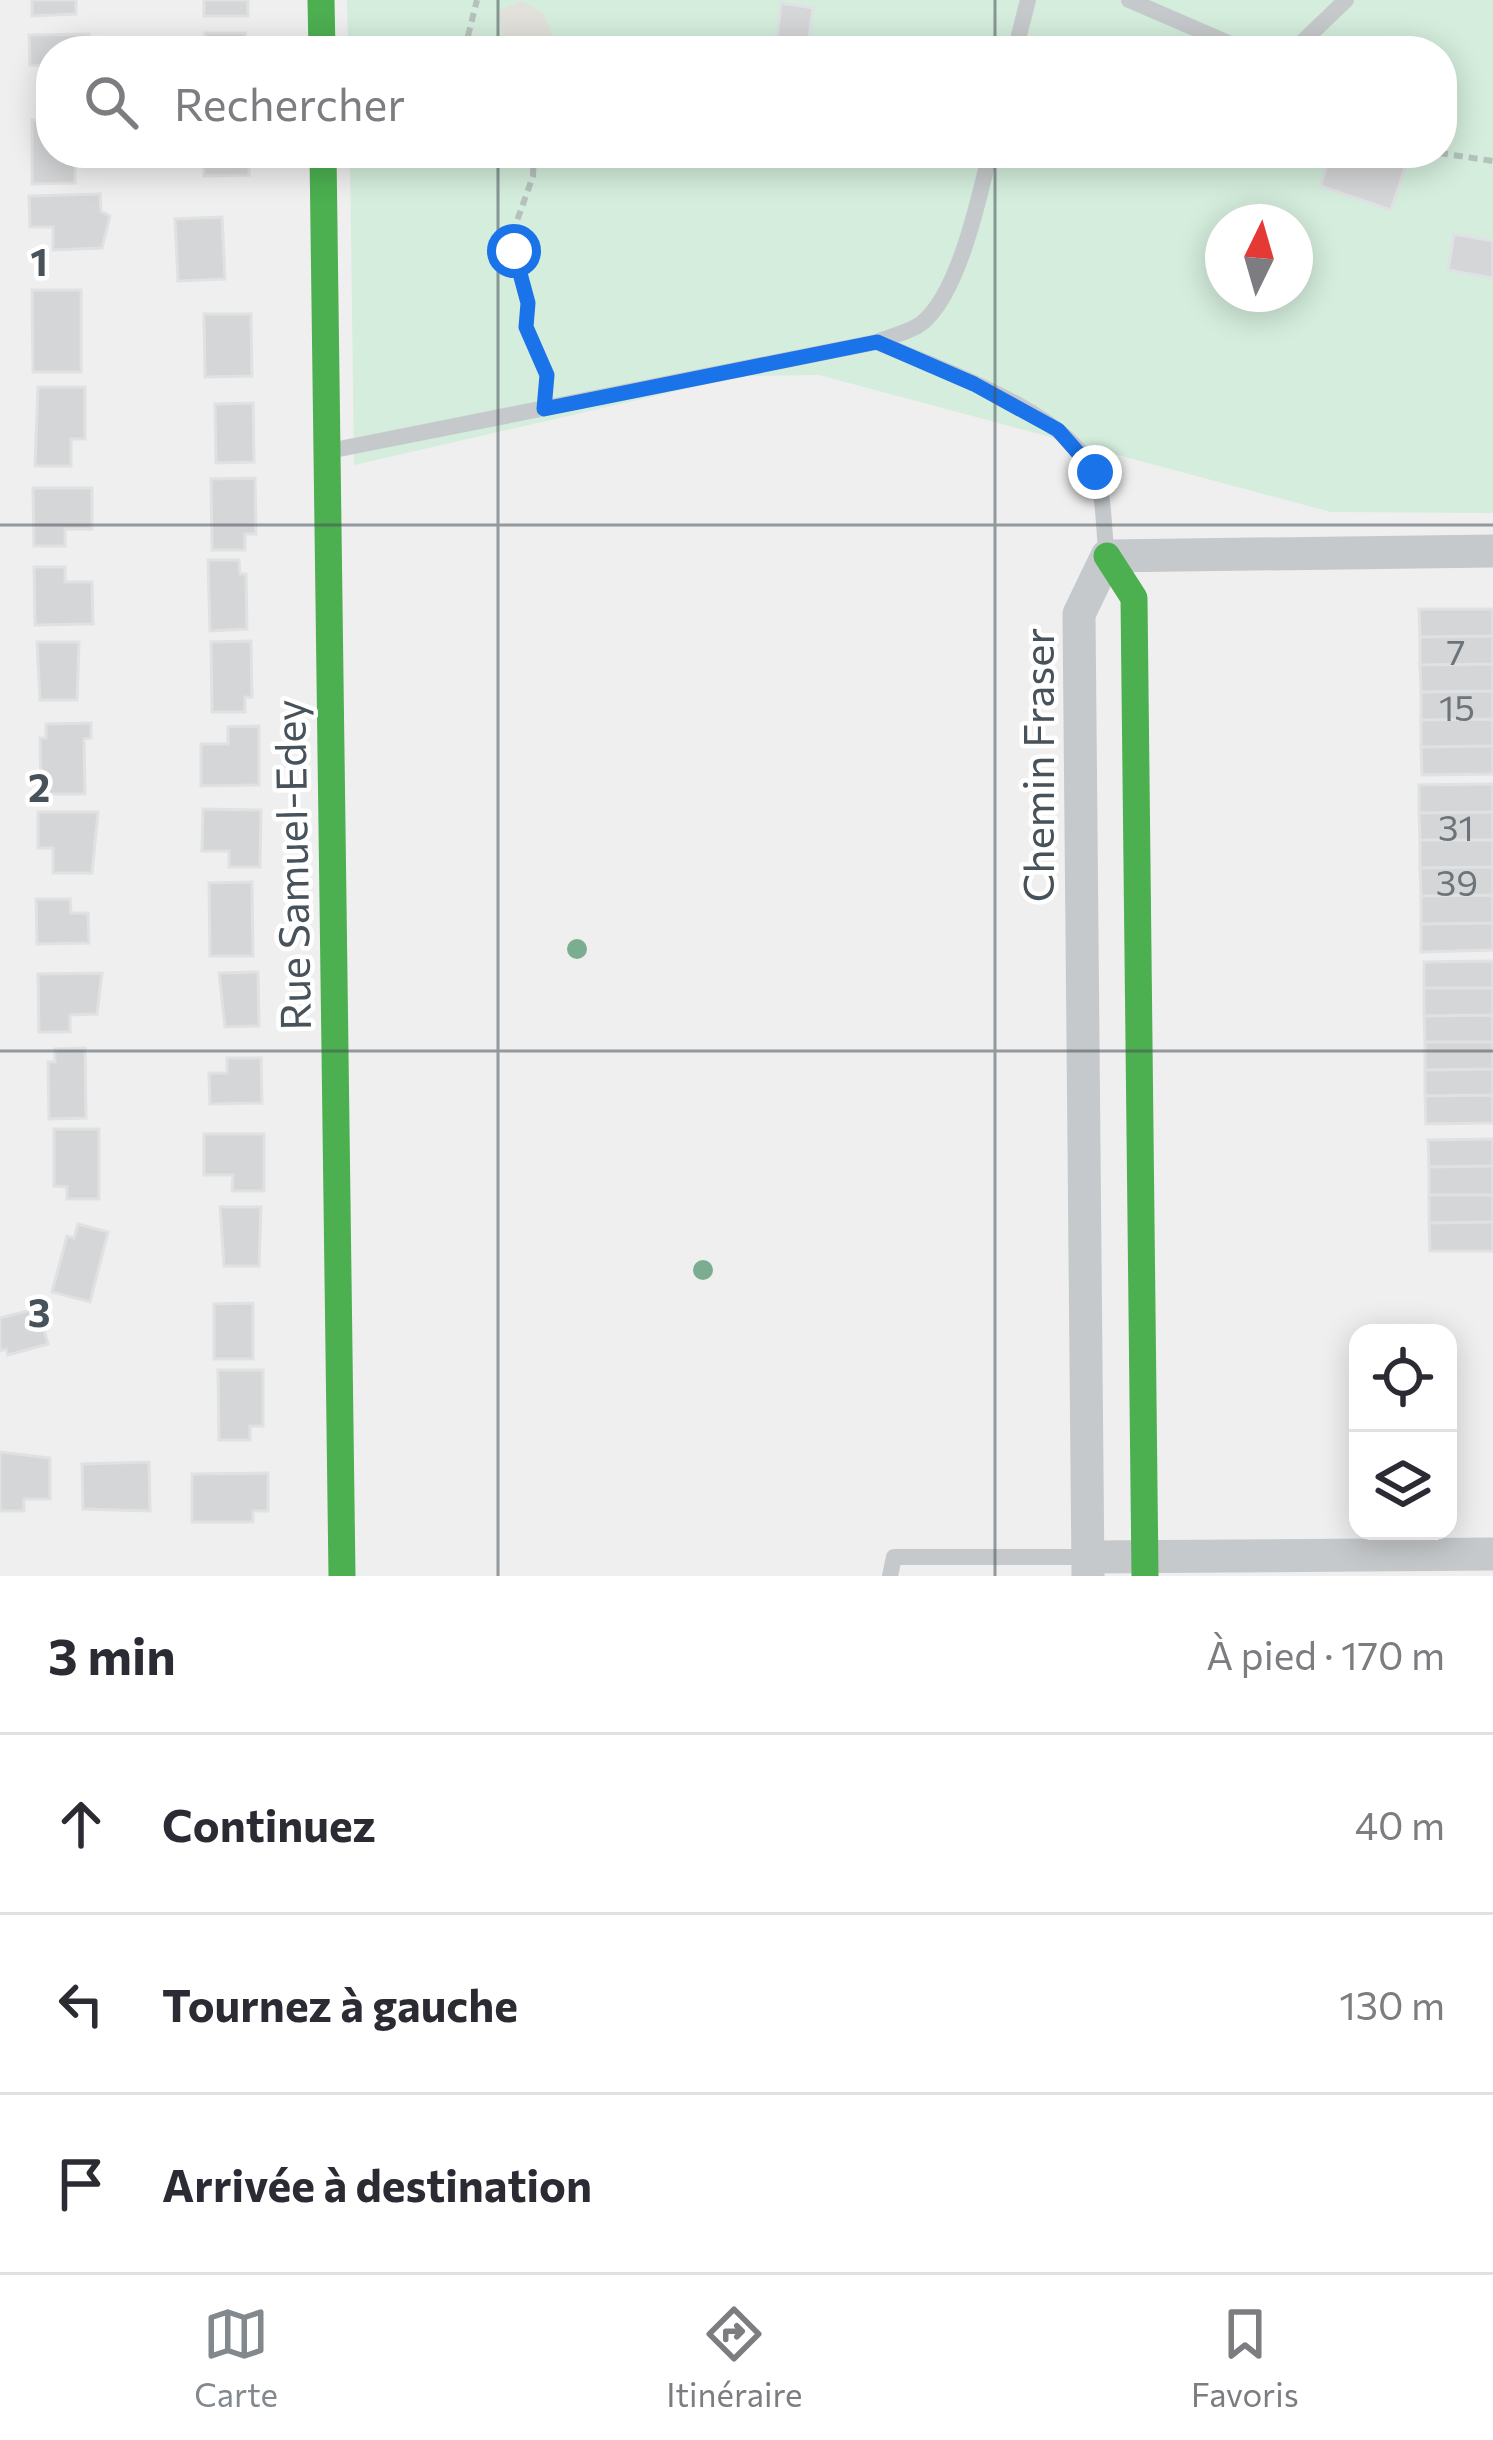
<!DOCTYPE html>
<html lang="fr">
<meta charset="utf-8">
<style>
body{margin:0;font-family:Commissioner,sans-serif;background:#f2f2f3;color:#2b2b33}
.controls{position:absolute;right:36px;bottom:36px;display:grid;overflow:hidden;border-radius:24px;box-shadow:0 6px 30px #0003}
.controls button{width:108px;height:108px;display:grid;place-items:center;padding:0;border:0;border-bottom:3px solid #e1e1e2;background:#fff;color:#2b2b33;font:60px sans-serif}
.compass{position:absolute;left:1205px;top:204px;width:108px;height:108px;border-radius:50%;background:#fff;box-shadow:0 6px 30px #0003;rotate:5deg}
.stop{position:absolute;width:36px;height:36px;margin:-27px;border:9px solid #1a73e8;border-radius:50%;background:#fff}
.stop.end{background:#1a73e8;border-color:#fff;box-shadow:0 3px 12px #0008}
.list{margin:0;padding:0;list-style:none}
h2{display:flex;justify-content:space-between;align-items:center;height:156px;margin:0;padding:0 48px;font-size:51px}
h2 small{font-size:39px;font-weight:400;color:#7c7c81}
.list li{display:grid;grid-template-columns:78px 1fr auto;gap:36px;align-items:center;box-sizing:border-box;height:180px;padding:0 48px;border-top:3px solid #e1e1e2}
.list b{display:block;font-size:45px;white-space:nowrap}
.list em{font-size:39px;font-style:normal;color:#7c7c81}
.icon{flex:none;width:66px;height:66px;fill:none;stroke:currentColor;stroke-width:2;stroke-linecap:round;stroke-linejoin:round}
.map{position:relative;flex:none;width:1493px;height:1576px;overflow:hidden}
.search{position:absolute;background:#fff;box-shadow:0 6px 30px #0003;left:36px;right:36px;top:36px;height:132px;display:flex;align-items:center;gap:30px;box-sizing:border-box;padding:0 42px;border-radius:48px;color:#7c7c81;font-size:45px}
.sheet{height:696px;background:#fff}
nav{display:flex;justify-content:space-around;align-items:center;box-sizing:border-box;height:168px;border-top:3px solid #e1e1e2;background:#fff;font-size:33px;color:#7c7c81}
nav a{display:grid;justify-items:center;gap:6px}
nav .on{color:#82898e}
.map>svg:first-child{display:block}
.green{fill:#d4eddc;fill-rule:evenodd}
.sand{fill:#e2e0db}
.building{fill:#d5d6d7;stroke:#e0e1e2;stroke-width:3}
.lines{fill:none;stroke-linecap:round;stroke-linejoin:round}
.path{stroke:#b6c1bd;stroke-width:6;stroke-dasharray:9 6;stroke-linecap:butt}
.lane{stroke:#c6c9cb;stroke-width:16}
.street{stroke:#c6c9cb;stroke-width:33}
.fast{stroke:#4caf50;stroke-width:27}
.tree{fill:#7bad90}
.route{stroke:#1a73e8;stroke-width:15}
.grid{fill:none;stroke:#47525a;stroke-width:3;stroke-opacity:0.55}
.labels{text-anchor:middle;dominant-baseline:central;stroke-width:9;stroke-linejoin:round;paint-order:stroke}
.number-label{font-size:36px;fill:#6c747a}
.street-label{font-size:42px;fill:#47525a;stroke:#fff}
.grid-label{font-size:39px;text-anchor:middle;font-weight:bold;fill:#47525a;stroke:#fff;stroke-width:9;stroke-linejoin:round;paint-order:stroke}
</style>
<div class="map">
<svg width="1493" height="1576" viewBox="0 0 1493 1576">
<rect width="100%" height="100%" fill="#efefef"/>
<path class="green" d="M347,0H1493V513L1331,512L819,375L742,376L354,465L350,153H1442V51H348ZM1223,222H1295V294H1223Z"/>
<path class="sand" d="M521,1L543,13L558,51H528L503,37L499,11Z"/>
<path class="building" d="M32,0H76V14L32,16Z
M204,0H248V16H204Z
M781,3L813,8L807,50L776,46Z
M205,33H245L246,51H205Z
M89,34V51H51V76H44V66L30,65L29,35Z
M32,120H51V153H75V183L32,184Z
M204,153H249V175L204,176Z
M1331,153H1372L1406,165L1391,210L1320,186Z
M100,194L101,211L110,216L102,248L53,250V227H30L29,196Z
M222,217L225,279L178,281L175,219Z
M1454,234L1493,241V278L1448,270Z
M32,290H81V372H33Z
M204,314H251L252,376L205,377Z
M38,387H85V439H71V466H35Z
M253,403L254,462L216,463L215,404Z
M255,478L256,534H245V550H212L211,479Z
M33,488H92V529H65V546H34Z
M208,560H239L240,574H246L247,629L210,631Z
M34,567H65V582H92L93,624L35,625Z
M1419,609H1493V636L1420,637Z
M1493,636V664L1420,665V637Z
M251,641L252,697H245V712H212L211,642Z
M37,642H79L77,700H40Z
M1493,664V691L1421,692L1420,665Z
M1493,691V719L1421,720V692Z
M1493,719V746L1421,747V720Z
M91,723V738L84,739L85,794H41L40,738H46V724Z
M259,726V785L201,786V744H228V727Z
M1493,746V774L1422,775L1421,747Z
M1493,784V812L1419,813V785Z
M203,809L261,810L260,867H229V851H202Z
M38,812H98L92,873H53V848H38Z
M1493,812V840H1420L1419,813Z
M1420,840H1493V867L1420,868Z
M1493,867V895L1421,896L1420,868Z
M252,882L253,956H210L209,883Z
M1493,895V923L1421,924V896Z
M36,899H70L71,913H88L89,943L37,944Z
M1493,923V950L1421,952V924Z
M1493,961V988H1424V962Z
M258,972L259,1026L225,1027L219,973Z
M102,973L97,1014L70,1015V1032H39L38,974Z
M1424,988H1493V1015L1424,1016Z
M1493,1015V1042H1425L1424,1016Z
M1425,1042H1493V1069L1425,1070Z
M85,1048L86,1118L49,1119L48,1062H55V1049Z
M227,1058H261L262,1103L210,1104L209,1073H227Z
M1493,1069V1095L1425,1096V1070Z
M1493,1095V1123L1426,1124L1425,1096Z
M54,1129H99V1199H67V1187L54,1186Z
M204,1134H264V1191H232L233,1175H204Z
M1493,1139V1166L1429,1167L1428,1140Z
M1493,1166V1195H1429V1167Z
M1429,1195H1493V1222L1429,1223Z
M220,1207H261L259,1266H224Z
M1493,1222V1251H1430L1429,1223Z
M78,1224L108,1232L90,1302L52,1292L67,1236L74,1238Z
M253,1303V1359H214V1304Z
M38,1308L48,1344L8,1355L6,1349L0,1351V1318Z
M218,1370H263V1426H250V1440H219Z
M0,1452L50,1458V1499H24V1511H0Z
M149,1462L150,1511L83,1509L82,1464Z
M268,1473V1511H253V1522H192V1474Z"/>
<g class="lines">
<path class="path" d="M471,51L468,36L477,0
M534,153L533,176L513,232L528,303L526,327L543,358L546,385
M1439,153L1493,161"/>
<path class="lane" d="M1129,0L1247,51
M1015,51L1028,0
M1293,51L1346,0
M990,153C979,198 959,293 922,323C911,332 890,336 877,342C939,369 1061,409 1094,471C1105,492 1103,531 1107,555
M334,450L877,342
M890,1576L894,1557H1088"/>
<path class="street" d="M1088,1557L1493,1554
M1088,1576L1079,614L1107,556L1493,551"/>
<path class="fast" d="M321,0L322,51
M323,153L342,1576
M1107,556L1134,598L1145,1576"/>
</g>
<g class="tree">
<circle cx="577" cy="949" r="10"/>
<circle cx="703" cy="1270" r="10"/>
</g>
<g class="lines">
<path class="route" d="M514,251L528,303L526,327L547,375L544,409L877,342L974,384L1058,430L1095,472"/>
</g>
<path class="grid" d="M498,0V51M995,0V51M498,153V1576M995,153V1576M0,525H1493M0,1051H1493"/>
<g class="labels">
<g class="number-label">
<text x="1456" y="650">7</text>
<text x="1457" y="706">15</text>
<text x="1456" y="826">31</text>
<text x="1457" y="881">39</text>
</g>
<g class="street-label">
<text transform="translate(1037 765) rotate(-90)">Chemin Fraser</text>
<text transform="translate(291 865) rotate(-91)">Rue Samuel-Edey</text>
</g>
</g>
<g class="grid-label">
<text x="39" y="276">1</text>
<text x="39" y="802">2</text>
<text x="39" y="1327">3</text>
</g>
</svg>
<div class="controls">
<button><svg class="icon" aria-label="locate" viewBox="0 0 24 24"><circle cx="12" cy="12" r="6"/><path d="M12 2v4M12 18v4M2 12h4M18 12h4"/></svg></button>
<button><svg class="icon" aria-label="layers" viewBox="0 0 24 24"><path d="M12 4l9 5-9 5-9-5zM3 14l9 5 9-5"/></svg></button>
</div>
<svg class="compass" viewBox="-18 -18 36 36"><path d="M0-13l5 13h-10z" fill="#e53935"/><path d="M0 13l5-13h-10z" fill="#7c7c81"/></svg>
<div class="stop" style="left:514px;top:251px"></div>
<div class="stop end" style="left:1095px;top:472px"></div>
<div class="search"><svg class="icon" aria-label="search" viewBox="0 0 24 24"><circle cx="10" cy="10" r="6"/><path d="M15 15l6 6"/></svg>Rechercher</div>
</div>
<section class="sheet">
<h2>3 min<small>À pied · 170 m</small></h2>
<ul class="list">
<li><svg class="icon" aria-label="ahead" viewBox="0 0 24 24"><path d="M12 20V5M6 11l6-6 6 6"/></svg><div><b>Continuez</b></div><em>40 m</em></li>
<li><svg class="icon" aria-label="left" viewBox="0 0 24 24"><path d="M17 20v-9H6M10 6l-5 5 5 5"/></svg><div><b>Tournez à gauche</b></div><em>130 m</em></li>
<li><svg class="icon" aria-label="arrive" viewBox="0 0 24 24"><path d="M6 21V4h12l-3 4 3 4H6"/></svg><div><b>Arrivée à destination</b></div></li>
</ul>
</section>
<nav>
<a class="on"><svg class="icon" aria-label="map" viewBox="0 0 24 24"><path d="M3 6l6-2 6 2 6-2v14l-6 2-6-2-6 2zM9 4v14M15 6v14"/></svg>Carte</a>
<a><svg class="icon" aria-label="directions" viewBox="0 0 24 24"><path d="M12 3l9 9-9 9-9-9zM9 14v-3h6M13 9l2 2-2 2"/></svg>Itinéraire</a>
<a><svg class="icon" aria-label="saved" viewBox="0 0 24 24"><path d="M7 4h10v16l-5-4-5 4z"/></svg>Favoris</a>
</nav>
